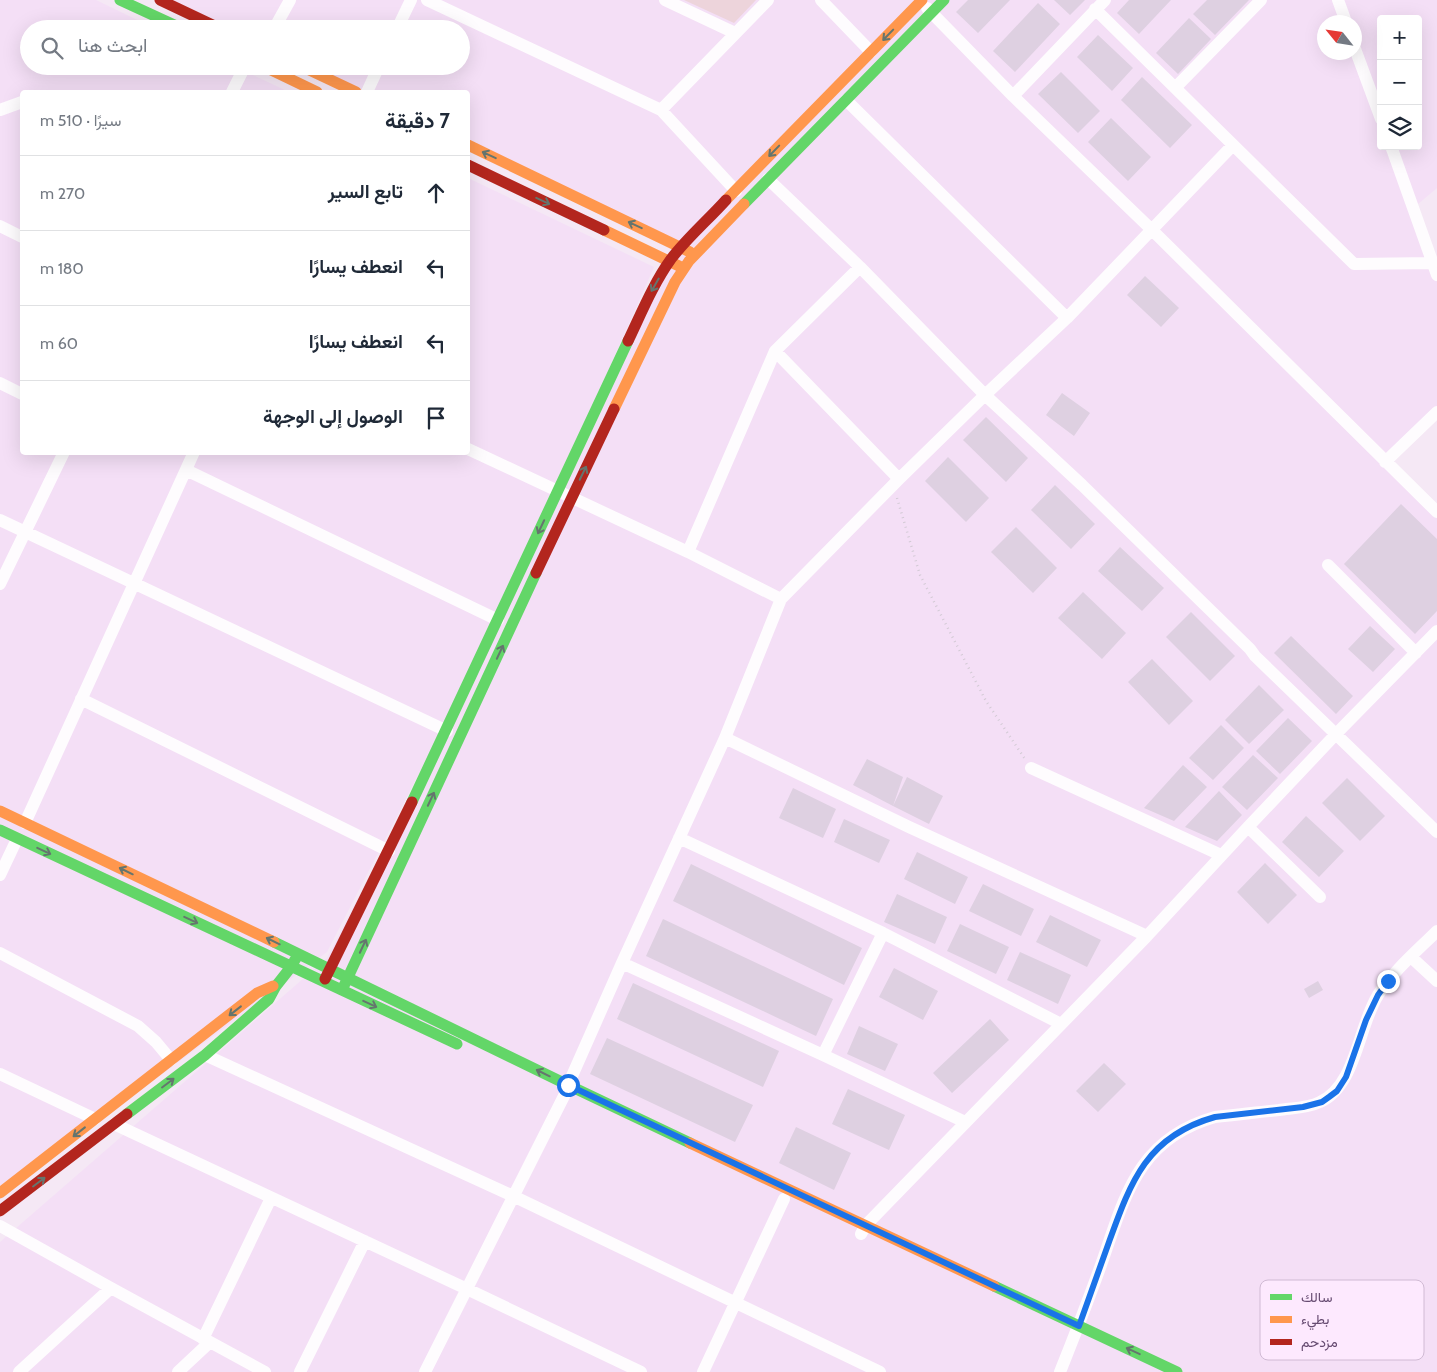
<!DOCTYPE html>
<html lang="ar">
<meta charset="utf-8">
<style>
body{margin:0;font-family:Cabin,Vazirmatn,sans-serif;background:#f2f2f3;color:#1f2937;direction:rtl}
.controls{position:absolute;right:15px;top:15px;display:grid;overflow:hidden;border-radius:5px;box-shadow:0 5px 20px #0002}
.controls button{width:45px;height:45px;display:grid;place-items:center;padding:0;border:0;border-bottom:1px solid #e0e1e3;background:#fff;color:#1f2937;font:25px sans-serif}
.compass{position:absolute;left:1317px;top:15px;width:45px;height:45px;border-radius:50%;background:#fff;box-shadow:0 5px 20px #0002;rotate:300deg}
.stop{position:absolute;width:15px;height:15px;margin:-11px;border:4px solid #1a73e8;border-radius:50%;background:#fff}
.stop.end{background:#1a73e8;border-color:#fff;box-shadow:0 1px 5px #0008}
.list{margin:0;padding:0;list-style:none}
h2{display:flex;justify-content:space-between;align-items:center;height:65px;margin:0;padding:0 20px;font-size:21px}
h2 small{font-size:16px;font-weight:400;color:#747a83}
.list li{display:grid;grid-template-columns:32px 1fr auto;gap:15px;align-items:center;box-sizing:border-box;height:75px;padding:0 20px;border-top:1px solid #e0e1e3}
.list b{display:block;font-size:19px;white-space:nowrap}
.list em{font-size:16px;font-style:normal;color:#747a83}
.icon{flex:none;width:28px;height:28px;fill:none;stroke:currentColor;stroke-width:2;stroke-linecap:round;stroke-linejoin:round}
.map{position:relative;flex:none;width:1437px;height:1372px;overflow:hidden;direction:ltr}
.search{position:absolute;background:#fff;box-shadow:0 5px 20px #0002;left:20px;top:20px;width:450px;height:55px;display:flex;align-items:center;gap:12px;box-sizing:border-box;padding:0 18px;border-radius:28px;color:#747a83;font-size:19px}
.panel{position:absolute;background:#fff;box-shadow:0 5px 20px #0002;left:20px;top:90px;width:450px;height:365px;border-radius:5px;direction:rtl}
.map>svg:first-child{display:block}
.residential{fill:#f4dff6;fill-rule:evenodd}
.green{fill:#edd4db}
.building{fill:#ded0e1}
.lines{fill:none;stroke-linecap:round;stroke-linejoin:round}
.path{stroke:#d3cad5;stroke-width:2.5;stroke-dasharray:1 4;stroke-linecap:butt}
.street{stroke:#fefcfe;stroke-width:12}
.fast{stroke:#63d668;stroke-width:11}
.slow{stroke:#ff974d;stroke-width:11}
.jam{stroke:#b3261e;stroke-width:11}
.oneway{stroke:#65756e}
.route{stroke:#1a73e8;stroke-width:6}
.key{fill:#fde9fe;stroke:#d0bad4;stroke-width:1}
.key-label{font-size:14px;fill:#664b71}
</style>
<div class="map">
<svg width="1437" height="1372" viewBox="0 0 1437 1372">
<rect width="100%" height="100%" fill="#f5e8f5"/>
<path class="residential" d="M0,0H96L156,29H29V66H234L289,92H22V452H468V178L654,267L498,620L327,952L0,1194Z
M169,0H920L681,247L468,144V92H361L307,66H461V29H229Z
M924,0H1437V188L1411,210L1437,282V410L1385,468L1437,518V1372H0V1242L327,958L500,624L659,274ZM1381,19H1418V146H1381ZM1324,22H1354V52H1324Z"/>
<path class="green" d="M684,0H756L734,23Z"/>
<path class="building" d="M968,0H1010L978,33L956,12Z
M1054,0H1085L1070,15Z
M1129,0H1171L1139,34L1117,13Z
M1207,0H1249L1215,35L1193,14Z
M1038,3L1060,24L1015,72L993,51Z
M1189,18L1211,39L1178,74L1156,53Z
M1098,35L1133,68L1112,91L1077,57Z
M1061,72L1100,111L1078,133L1038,94Z
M1142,77L1192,125L1170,148L1121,100Z
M1111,118L1151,157L1128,181L1088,142Z
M1145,276L1179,308L1161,327L1127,295Z
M1062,393L1090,413L1074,436L1046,415Z
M986,417L1028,458L1006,482L963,440Z
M948,457L989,498L966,522L925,481Z
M1055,485L1095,524L1071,549L1031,510Z
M1401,504L1437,539V611L1415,634L1344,564Z
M1016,527L1057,568L1033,593L991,552Z
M1120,547L1164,588L1142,611L1098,571Z
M1083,592L1126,633L1102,659L1058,618Z
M1191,612L1235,656L1210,681L1166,637Z
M1370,626L1395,649L1373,672L1348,649Z
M1291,636L1353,696L1336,714L1274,653Z
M1152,659L1193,701L1169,725L1128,682Z
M1259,685L1284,710L1249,744L1225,720Z
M1288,718L1312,741L1280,774L1256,751Z
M1221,725L1244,748L1213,780L1189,758Z
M1253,755L1278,778L1247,810L1222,787Z
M867,759L903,777L893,806L853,785Z
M1183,765L1207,787L1174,821L1144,808Z
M907,777L943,796L929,824L893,806Z
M1347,778L1385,816L1360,841L1322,803Z
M793,788L836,809L823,838L779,818Z
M1219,791L1242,815L1217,841L1185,827Z
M1306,816L1344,851L1319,877L1282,842Z
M844,819L890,840L879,863L834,842Z
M917,852L968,877L955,904L904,879Z
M1265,863L1297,895L1268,924L1237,892Z
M691,864L862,948L844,985L673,901Z
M983,884L1034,909L1021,936L969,911Z
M897,894L947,917L935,944L884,922Z
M1050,915L1101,940L1087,967L1036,942Z
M663,919L833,999L816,1036L646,956Z
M960,924L1009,947L996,974L947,951Z
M1020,952L1071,975L1058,1004L1007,980Z
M894,968L938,991L923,1020L879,997Z
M1318,981L1323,990L1309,998L1304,989Z
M633,983L779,1051L763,1087L617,1019Z
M990,1019L1009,1040L952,1093L933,1073Z
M859,1026L898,1044L885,1071L847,1054Z
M607,1038L753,1105L735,1142L590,1074Z
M1104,1063L1126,1084L1098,1112L1076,1091Z
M848,1089L905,1115L889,1150L832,1124Z
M796,1127L851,1153L834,1190L779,1163Z"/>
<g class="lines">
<path class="path" d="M897,498L920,575L986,701L1025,759"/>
<path class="street" d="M427,0L661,110L736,191
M665,0L735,33
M821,0L871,52
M1338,0L1346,22
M927,8L1013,96L1152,230L1437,512
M1095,9L1354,264L1433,263
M274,29L290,0
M397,29L411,0
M1354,46L1381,119
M1175,88L1261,0
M232,92L245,66
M367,92L379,66
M1013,96L1105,0
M846,100L1067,318
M0,110L22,102
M661,110L768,0
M1391,146L1437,275
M768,179L860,267L985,395L1082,485L1250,649L1255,656L1437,832
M0,226L22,237
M775,351L899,479
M0,383L22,394
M468,449L688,552L781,599
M1385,462L1437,412
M186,470L498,620
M0,520L447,731
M688,552L775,351L860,267
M1328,565L1416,653
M0,584L64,452
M81,699L389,851
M725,738L909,827L1147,936
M1031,768L1221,855
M25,823L194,452
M1248,827L1320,897
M679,838L883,933L1061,1024
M0,875L17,839
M0,953L138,1026L156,1042L171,1060
M1411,957L1437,981
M622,963L823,1055L965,1122
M205,1055L513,1196L880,1372
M823,1055L883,933
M0,1074L95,1119
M114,1124L467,1289L641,1372
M0,1226L111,1288L265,1372
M861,1234L866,1225L1147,936L1248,827L1336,734L1437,631
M203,1339L271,1198
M19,1372L111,1288
M178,1372L210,1342
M300,1372L365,1241
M425,1372L565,1094L568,1085L622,963L725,738L781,599L899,479L985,395L1067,318L1233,145
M703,1372L784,1199
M1060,1372C1074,1337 1088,1301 1101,1265C1125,1197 1137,1139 1215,1117C1237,1115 1258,1112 1279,1110C1293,1108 1308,1108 1320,1102C1356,1086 1358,1027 1378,995C1394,970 1417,951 1437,931"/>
<path class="fast" d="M120,0L183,29
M744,204L944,0
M412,802L628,341
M0,830L457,1044
M274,942L568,1085L690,1143
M343,988L536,573
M127,1114L205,1055L269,999L276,986L291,967L296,958
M994,1286L1177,1372"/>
<path class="slow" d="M263,66L317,92
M301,66L356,92
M468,145L690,252
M726,200L922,0
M604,230L679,266
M614,409L675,282L689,261L744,204
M0,811L274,942
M690,1143L994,1286
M0,1193L257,993L273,986"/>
<path class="jam" d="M160,0L221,29
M468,165L604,230
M628,341C641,314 653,284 671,259C687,238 708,220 726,200
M536,573L614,409
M325,979L412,802
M0,1211L127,1114"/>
</g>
<defs><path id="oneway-shaft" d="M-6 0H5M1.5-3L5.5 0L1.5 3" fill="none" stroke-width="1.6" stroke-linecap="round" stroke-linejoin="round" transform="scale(1.25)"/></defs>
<g class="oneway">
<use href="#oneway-shaft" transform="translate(888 35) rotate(134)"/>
<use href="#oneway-shaft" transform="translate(774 151) rotate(134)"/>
<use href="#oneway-shaft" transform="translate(489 155) rotate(-155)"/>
<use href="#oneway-shaft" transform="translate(543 201) rotate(25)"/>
<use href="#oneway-shaft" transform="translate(635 225) rotate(-155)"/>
<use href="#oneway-shaft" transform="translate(655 285) rotate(120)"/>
<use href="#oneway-shaft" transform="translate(583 473) rotate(-64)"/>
<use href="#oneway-shaft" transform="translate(541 527) rotate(115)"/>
<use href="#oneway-shaft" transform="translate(500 652) rotate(-65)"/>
<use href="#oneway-shaft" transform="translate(431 799) rotate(-65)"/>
<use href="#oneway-shaft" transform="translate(44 851) rotate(25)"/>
<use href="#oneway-shaft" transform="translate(126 871) rotate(-154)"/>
<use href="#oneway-shaft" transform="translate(191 920) rotate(25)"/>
<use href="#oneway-shaft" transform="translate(273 941) rotate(-154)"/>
<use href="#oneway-shaft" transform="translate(363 946) rotate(-65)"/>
<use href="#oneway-shaft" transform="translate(370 1004) rotate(25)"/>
<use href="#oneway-shaft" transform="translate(235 1011) rotate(142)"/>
<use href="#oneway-shaft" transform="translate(543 1073) rotate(-154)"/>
<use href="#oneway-shaft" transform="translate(168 1083) rotate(-37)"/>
<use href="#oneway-shaft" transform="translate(79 1132) rotate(142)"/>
<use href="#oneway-shaft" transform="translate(39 1182) rotate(-37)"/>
<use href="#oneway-shaft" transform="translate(1133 1351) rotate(-155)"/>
</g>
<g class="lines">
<path class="route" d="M568,1085L1079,1326C1089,1298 1099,1270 1109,1242C1131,1181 1147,1136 1215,1117L1303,1107L1322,1102L1329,1097L1337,1091L1346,1077L1366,1020L1378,995L1388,981"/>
</g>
<rect x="1260" y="1280" width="164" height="80" rx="8" class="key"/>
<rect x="1270" y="1294" width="22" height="6" fill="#63d668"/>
<rect x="1270" y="1316" width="22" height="7" fill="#ff974d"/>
<rect x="1270" y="1339" width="22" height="6" fill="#b3261e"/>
<g class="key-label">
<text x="1301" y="1302">سالك</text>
<text x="1301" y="1324">بطيء</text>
<text x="1301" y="1347">مزدحم</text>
</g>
</svg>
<div class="controls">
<button>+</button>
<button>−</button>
<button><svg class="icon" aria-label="layers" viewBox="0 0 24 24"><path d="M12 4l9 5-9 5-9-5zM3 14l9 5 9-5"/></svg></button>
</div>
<svg class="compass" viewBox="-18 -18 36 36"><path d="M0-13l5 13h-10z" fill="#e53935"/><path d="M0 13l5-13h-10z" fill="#747a83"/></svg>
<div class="stop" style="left:568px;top:1085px"></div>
<div class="stop end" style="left:1388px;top:981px"></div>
<div class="search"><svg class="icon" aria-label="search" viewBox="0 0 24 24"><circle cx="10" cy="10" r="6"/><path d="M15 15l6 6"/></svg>ابحث هنا</div>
<section class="panel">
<h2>7 دقيقة<small>سيرًا · 510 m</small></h2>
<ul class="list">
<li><svg class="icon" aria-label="ahead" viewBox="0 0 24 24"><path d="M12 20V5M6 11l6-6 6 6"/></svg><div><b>تابع السير</b></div><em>270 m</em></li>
<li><svg class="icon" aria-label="left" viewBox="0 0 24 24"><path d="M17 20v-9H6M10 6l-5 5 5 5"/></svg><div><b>انعطف يسارًا</b></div><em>180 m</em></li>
<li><svg class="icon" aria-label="left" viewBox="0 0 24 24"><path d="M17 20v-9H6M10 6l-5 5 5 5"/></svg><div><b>انعطف يسارًا</b></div><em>60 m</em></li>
<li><svg class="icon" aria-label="arrive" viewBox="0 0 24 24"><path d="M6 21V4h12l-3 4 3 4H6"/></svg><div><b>الوصول إلى الوجهة</b></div></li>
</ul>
</section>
</div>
